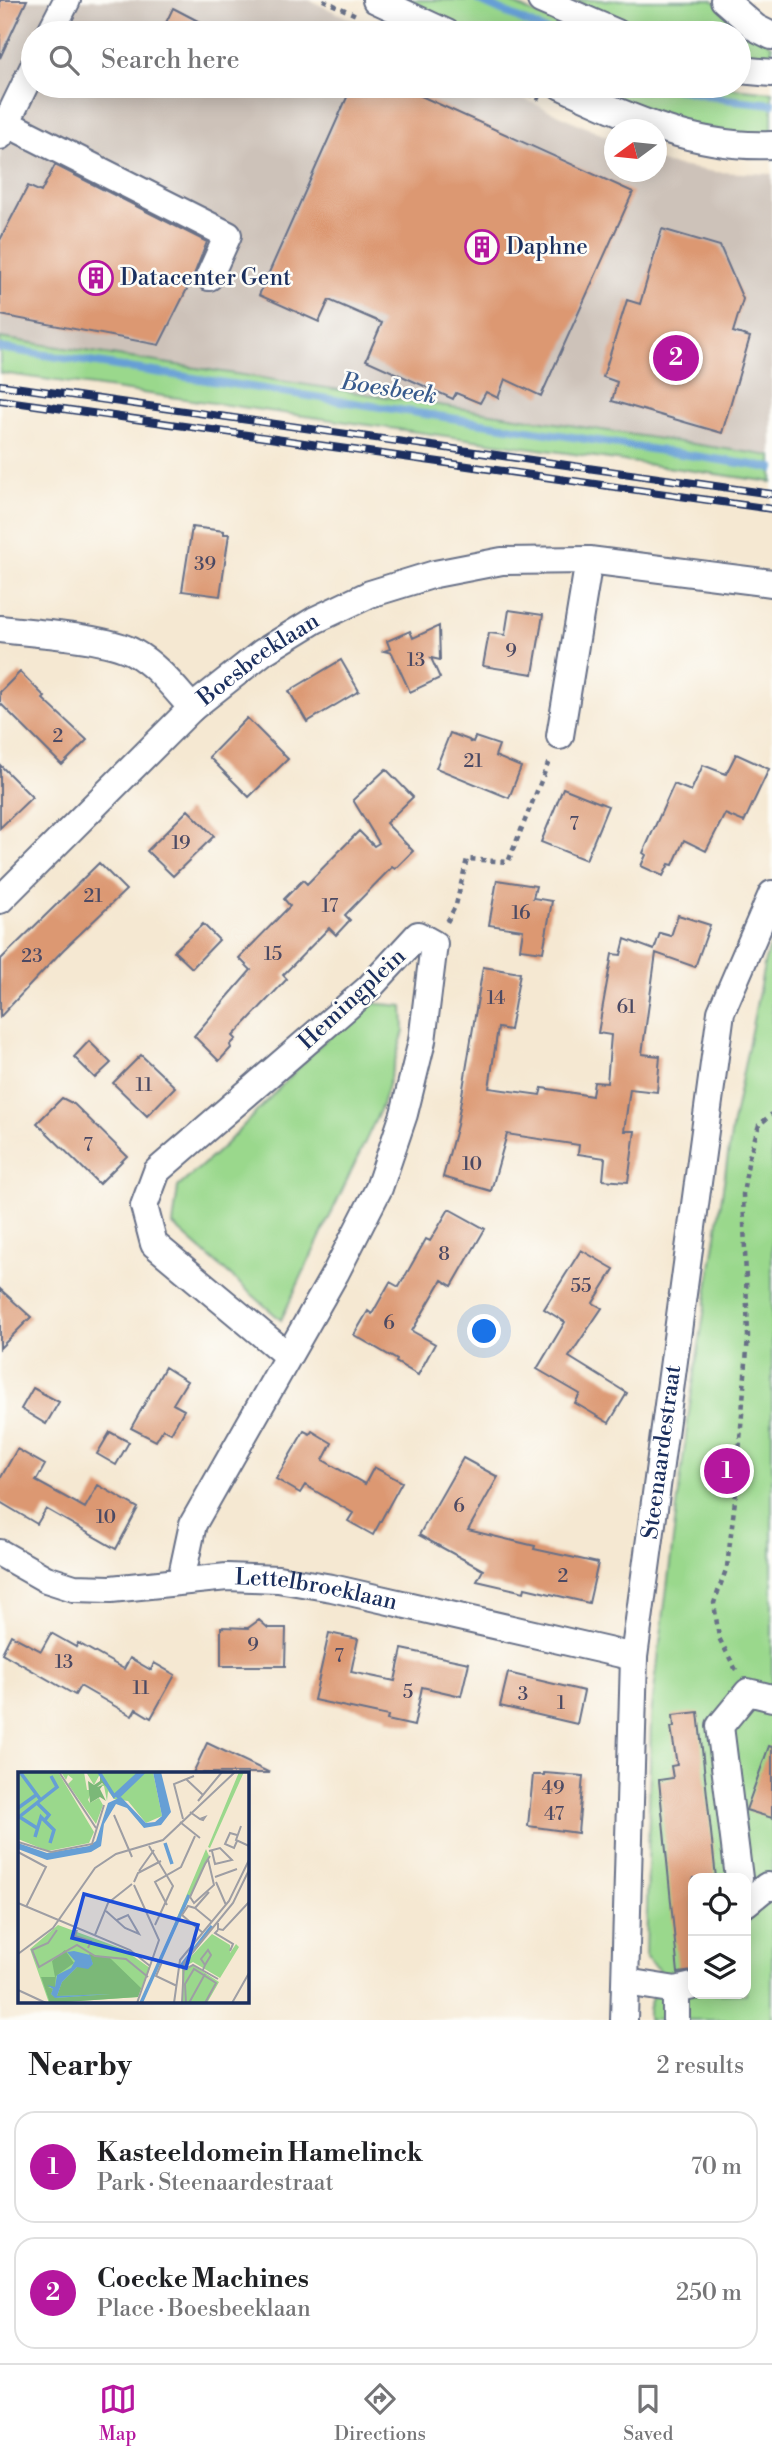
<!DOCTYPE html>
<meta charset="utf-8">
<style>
body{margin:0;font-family:"Libre Bodoni",serif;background:#f6f6f6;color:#202124}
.controls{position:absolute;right:21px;bottom:21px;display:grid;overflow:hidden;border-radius:14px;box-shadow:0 4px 18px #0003}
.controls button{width:63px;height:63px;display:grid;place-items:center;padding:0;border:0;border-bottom:2px solid #e0e0e0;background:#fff;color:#202124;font:35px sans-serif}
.compass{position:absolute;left:604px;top:119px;width:63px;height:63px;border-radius:50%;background:#fff;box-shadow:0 4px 18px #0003;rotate:255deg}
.you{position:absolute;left:485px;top:1332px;width:24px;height:24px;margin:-18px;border:5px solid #fff;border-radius:50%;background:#1a73e8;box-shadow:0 0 0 10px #1a73e833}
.badge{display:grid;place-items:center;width:46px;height:46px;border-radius:50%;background:#b5179e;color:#fff;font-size:23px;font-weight:700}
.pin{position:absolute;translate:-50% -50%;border:4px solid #fff;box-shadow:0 2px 7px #0006}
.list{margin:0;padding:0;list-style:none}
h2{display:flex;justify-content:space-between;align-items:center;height:91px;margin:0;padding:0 28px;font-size:30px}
h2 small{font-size:23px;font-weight:400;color:#757577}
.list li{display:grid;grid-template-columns:46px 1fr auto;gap:21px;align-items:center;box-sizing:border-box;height:112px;margin:0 14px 14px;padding:0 14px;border:2px solid #e0e0e0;border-radius:21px}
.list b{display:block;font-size:26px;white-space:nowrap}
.list p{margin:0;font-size:23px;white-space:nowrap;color:#757577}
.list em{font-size:23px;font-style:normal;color:#757577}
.icon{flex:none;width:38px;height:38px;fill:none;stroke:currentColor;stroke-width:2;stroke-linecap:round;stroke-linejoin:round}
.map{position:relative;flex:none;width:772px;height:2020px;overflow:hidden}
.search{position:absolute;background:#fff;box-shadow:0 4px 18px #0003;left:21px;right:21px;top:21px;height:77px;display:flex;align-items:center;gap:18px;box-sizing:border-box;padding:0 24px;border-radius:38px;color:#757577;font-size:26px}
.sheet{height:343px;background:#fff}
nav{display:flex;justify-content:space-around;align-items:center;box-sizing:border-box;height:98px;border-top:2px solid #e0e0e0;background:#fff;font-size:19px;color:#757577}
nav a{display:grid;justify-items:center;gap:4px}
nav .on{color:#b5179e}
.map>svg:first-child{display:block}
.industrial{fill:#cdc2b9}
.green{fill:#9ad88c;stroke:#5a8475;stroke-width:2;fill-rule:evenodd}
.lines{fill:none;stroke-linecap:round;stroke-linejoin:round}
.stream{stroke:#669fd5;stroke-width:8}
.building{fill:#dc9872}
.minor-casing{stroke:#677087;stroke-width:30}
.path{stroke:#677087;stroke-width:4.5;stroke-dasharray:5 5;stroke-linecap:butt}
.minor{stroke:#fff;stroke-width:26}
.rail-casing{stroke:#1b2f5e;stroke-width:8}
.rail{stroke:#fdfcf7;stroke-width:5;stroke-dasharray:16;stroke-linecap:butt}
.labels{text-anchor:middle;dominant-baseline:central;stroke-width:5;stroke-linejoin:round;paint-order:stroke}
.number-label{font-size:19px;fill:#4b4963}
.poi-label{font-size:23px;fill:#1b2f5e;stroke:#fdfcf7;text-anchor:start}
.street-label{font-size:23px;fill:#1b2f5e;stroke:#fdfcf7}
.water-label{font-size:24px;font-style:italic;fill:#395c8e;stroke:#fdfcf7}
.inset-river{fill:none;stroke:#669fd5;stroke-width:3.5}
.inset-road{fill:none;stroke:#9e9ea4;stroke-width:2}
.view{fill:#1d4ed8;fill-opacity:0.15;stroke:#1d4ed8;stroke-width:3.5}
.inset-edge{fill:none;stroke:#1b2f5e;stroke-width:3.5}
</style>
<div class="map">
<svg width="772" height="2020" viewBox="0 0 772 2020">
<rect width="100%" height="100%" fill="#fdfcf7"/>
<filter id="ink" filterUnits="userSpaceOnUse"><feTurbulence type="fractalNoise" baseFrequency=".0143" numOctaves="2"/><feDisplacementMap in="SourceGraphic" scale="14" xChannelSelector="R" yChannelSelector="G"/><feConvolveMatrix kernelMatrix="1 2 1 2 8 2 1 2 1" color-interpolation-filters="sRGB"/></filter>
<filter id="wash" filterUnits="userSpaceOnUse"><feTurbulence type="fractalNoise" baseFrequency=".00686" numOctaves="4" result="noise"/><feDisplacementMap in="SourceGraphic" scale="28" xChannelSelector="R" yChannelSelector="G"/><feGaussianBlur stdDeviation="1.57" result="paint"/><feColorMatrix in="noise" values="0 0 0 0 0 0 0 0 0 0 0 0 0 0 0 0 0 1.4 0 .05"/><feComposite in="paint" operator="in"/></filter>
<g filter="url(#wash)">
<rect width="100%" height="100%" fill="#f5e8d2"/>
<path class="industrial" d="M0,0H309L381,33H33V86H496L614,140V172H656L657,160L667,164L715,172L772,174V456L0,338Z"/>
<path class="green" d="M400,0H505L577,33H472Z
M573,0H712L772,45V59L739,57V33H649Z
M586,86H714L772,92V134L735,133L684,125Z
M0,338L772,456V482L0,373Z
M772,940V2020H648V2009L654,1992L658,1993L659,1969L647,1959L646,1956L651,1716L660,1643L690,1404L713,1255L732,1128L765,960ZM693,1878H746V1994H693Z
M369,1003L403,1006L404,1031L381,1108L281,1320L173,1225L178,1187L224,1146L321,1044Z"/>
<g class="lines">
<path class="stream" d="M478,0L550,33
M664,86L725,99L772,104
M0,348L772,468"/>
</g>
<g id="blocks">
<path class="building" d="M0,0H27L0,58Z
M173,8L221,33H161Z
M352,86H399L633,192L541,396L505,379L498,398L486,392L480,403L456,393L453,399L366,360L382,323L329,300L319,322L259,295Z
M55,165L207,242L193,277L159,345L0,315V240L28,186L41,192Z
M662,229L720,246L743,299L733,332L750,337L722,433L612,401L617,382L603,377L627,300L640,304Z
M192,527L224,531V534H229L220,596L182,591Z
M509,610L543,615L533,674L483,666L489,633L505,635Z
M439,626L440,660L431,658L440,678L410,692L392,653L384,651L390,649L387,641L410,631L413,638Z
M341,660L359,691L307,722L289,691Z
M20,672L45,697L43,699L87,740L62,765L0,703V692Z
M247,718L288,759L249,797L209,757Z
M450,733L469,740L470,743V741L473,742L475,737L499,745L495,756L521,767L509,798L436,768Z
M736,754L769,769L744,822L725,814L706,851L684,840L673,865L669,864L663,876L641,866L646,855L643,853L674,784L691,791L703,765L726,774Z
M0,765L32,797L0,828Z
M386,769L413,797L386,823L413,851L395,869L392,867L345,915L350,920L336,935L329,928L283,975L287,979L233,1036L236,1039L230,1045L231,1048L219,1061L194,1036L251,970L239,958L290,906L284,899L303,880L307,884L359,831L374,846L379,843L353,800Z
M563,788L608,806L586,860L541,842Z
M188,810L214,836L173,876L147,851Z
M99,863L126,890L63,950L0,1017V960Z
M497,880L536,886L533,898L552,901L543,952L520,949L523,930L489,925Z
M678,915L710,925L695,967L656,953L642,1054L660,1056L657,1092L630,1089L624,1131H635L628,1182L603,1180L605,1158L578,1154L579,1145L507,1134L491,1191L443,1177L457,1125L483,967L520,973L510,1030L498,1028L489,1088L540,1095L542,1088L592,1096L594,1082L607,1083L611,1035L598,1033L612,954L621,955L625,939L654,950L660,933L671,936Z
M203,924L219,940L192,968L174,951Z
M89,1041L111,1063L95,1078L74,1057Z
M141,1055L175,1087L147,1116L113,1083Z
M62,1098L74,1104L127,1156L99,1184L37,1123Z
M449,1209L485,1229L452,1286L442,1280L412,1331L435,1344L418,1375L396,1362L397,1360L354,1335L368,1311L372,1314L390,1282L399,1287L426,1239L430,1241Z
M581,1250L614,1269L593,1303L602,1308L569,1357L627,1393L609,1423L575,1403L580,1394L537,1369L565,1322L544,1309Z
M0,1289L31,1317L0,1348Z
M165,1367L187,1381L173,1404L184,1410L171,1433L163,1429L156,1441L131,1428Z
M33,1388L59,1402L46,1424L21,1409Z
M304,1431L310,1434L312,1431L332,1443L323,1460L365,1484L374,1467L402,1482L373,1535L348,1521L353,1513L305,1485L300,1493L276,1479Z
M110,1432L129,1442L116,1465L97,1454Z
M17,1449L45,1465L36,1481L85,1508L98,1485L138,1508L116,1549L46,1509L37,1524L0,1502V1479Z
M463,1458L498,1477L468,1530L535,1546L534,1549L598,1563L589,1603L525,1588L524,1592L477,1581L483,1570L419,1535Z
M259,1620L268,1628H286L285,1666H221V1627L248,1628Z
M51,1633L76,1647L78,1643L124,1669L130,1658L151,1670L154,1663L175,1675L151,1718L136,1709L132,1716L80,1686L75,1695L2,1653L11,1635L41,1651Z
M329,1633L358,1639L351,1672L395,1681L402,1649L469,1663L461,1696L422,1687L414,1726L387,1720L388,1716L314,1700Z
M508,1673L584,1691L577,1724L500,1706Z
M698,1712L716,1878H693V1971L678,1973L659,1780L673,1778L671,1766L677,1765L671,1727H674L673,1715Z
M207,1743L270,1773H193Z
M769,1746L772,1747V1818L746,1810Z
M544,1773L583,1776L578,1833L528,1826L533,1775H544Z"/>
</g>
</g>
<g filter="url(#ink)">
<use href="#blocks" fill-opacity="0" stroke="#677087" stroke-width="2"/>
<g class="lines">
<g class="minor-casing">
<g id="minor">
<path d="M376,0L447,33"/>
<path d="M541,0L617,33"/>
<path d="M724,0L756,28L772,36"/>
<path d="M50,33L67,0"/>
<path d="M739,70L772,73"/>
<path d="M561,86C627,117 697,149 772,145"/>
<path d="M6,123L228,235L209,277"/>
<path d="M0,136L33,68"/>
<path d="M0,629C33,633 106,637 133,652C158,666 174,688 192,708"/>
<path d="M560,736L589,560"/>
<path id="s1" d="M0,900L192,708L263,652L315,620L370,594L435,574L502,561L589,560L772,583"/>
<path id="s2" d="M0,1553L46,1579L74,1588L111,1589L227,1577L278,1579L332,1588L634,1657"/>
<path d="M181,1580L193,1524L336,1272L379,1188L404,1114L422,1041L434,944L418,935L369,988L157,1171L144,1206L154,1244L287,1355"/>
<path d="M739,1878L720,1726L748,1692L772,1698"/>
<path d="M746,1903L767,1886L772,1887"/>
<path d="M626,1982L676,1990L693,1986"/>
<path id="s3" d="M624,2020L634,1657L721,1012L772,894"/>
<path d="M676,2020V1990"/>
</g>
</g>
<path class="path" d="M323,0L356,15
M509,86L540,99
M447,922L456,905L467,859L508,862L550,759
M736,1670L719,1638L714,1603L727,1567L736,1492L748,1336L743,1194L749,1157L759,1125L772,1114"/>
<use href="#minor" class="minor"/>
<g class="rail-casing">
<path id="rail" d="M0,385L772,494
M0,400L772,509"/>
</g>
<use href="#rail" class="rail"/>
</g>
</g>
<defs>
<g id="building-ring" transform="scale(1.75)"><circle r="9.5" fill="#fdfcf7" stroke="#b5179e" stroke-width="1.5"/><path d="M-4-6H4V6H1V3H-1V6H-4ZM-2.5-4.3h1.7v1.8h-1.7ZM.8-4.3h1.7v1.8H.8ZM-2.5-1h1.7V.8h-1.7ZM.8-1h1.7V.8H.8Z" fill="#b5179e"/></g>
</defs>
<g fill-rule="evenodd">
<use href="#building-ring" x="482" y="247"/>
<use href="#building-ring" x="96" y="278"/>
</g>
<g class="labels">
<g class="number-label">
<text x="205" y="564">39</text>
<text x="511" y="651">9</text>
<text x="416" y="660">13</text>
<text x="58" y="736">2</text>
<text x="473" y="761">21</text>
<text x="574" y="824">7</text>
<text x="181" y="843">19</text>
<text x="93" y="896">21</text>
<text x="330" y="906">17</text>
<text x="521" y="913">16</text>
<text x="273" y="954">15</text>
<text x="32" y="956">23</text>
<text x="496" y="998">14</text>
<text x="626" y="1007">61</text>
<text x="144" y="1085">11</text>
<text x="88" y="1145">7</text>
<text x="472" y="1164">10</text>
<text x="444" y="1254">8</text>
<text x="581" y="1286">55</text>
<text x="389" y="1323">6</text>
<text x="459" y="1506">6</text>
<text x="106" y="1517">10</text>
<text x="563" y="1576">2</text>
<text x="253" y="1645">9</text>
<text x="339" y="1656">7</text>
<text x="64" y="1662">13</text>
<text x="141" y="1688">11</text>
<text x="408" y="1692">5</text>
<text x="523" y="1694">3</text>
<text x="561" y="1703">1</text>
<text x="553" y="1788">49</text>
<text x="554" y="1814">47</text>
</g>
<g class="poi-label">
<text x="506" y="247">Daphne</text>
<text x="120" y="278">Datacenter Gent</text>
</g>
<g class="street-label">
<text stroke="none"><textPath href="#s1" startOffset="354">Boesbeeklaan</textPath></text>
<text transform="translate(352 999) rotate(-43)">Hemingplein</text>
<text stroke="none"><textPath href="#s3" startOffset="570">Steenaardestraat</textPath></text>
<text stroke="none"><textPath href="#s2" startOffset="326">Lettelbroeklaan</textPath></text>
</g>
<g class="water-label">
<text transform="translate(389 389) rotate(9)">Boesbeek</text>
</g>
</g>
<g transform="translate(18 1772)">
<rect width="231" height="231" fill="#f5e8d2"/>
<path d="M40,0L76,60L71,71L30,79L0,67V1ZM43,0H66L69,18H74L70,28L72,31L81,26L85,33L78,52L50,12L55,7L50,3L48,8ZM68,0H135L144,44L128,51L110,29L96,27L90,19L89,29L86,14L81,13L86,12L91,17L82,2L76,13ZM221,0H226L192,76L190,75ZM188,77L191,84L123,231ZM40,153L105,177L132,196L120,225L31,231L12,177ZM194,162L212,173V181L218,172L221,175L202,206L175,190L166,195L175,193L201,210L189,231H165L164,197L167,191Z" fill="#9ad88c"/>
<path d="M82,2L91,17L84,11L79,15L85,13L82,17L88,29L82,25L72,31L70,9L76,13L82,9ZM47,178L56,191L38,204L37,215H30L35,217L33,222L38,226L93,222L39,224L44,210L59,195L75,192L71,182L92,186L123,216L120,225L32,231L23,205H37L34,189Z" fill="#7bb878"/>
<path d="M135,0H143L153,40L143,53L126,56L109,36L98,32L86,52L83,74L73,80L29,88L0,77V71L29,81L71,74L78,69L90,31L103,25L128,51L137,50L144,44ZM56,179L72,183L75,192L70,197L59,195L44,210L39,224L93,222L37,226L33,222L35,217L29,213L37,215L39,203L53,196L57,189L49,180Z" fill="#669fd5"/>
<path class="inset-river" d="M2,0L22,27M81,0L96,24L122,0M99,26L126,0M20,32L31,43L27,48M0,36L18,23M0,44L19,56M1,45L39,15L33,4M17,65L23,45L36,58L32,71M147,71L154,92M163,194L194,154M123,231L171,123"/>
<path class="inset-road" d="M41,0L78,56M168,7L185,23M180,29L204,0M172,40L182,47L185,48L187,45L182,47M96,43L114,85M165,47L156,12L176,4M162,50L182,66M223,54L218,68L231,74M219,63L212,61L207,72L216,76L219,69M0,70L33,80L74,72L86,33M131,74L155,114L137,153M191,79L202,76L214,88L197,92L194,79M0,80L28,95L8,135M190,87L196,113L176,131L172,125L187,92L190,87L192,84M121,99L136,78M197,105L219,97M116,110L120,101L143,89M198,110L208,133M116,113L141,168L119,231M191,120L177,136L194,150M0,131L112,178L132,194M149,133L137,110L163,95L177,64M177,136L170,134L164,143L185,161M88,139L107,156L121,162L110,143L99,148M200,151V157L205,158L231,130M39,158L30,171L14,178L21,195L59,173L77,184L108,187L130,205M59,158L57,164L73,169L70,176M200,158L197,161L215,172L212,179M77,163L90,131L114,112M0,182L35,156L77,96L98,82L145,68L217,0M144,190L138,204L159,214M185,198L187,193L193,183L190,178L183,187L187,193M165,199L175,193L200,207M0,218L28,231M156,231L162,188L211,129L231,88M164,231L166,191L215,131L231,98M168,231L167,212L176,197L198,211L187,231M171,231L187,202M214,231L231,201"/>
<path class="view" d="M66,122L180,153L168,196L54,166Z"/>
<rect width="231" height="231" class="inset-edge"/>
</g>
</svg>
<div class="controls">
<button><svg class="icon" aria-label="locate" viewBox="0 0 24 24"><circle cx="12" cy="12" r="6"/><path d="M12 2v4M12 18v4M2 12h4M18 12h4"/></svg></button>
<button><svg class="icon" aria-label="layers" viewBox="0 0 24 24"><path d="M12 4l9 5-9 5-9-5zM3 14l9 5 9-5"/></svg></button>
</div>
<svg class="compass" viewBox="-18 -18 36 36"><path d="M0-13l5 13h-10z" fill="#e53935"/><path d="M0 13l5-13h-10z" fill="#757577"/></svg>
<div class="you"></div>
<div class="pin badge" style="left:727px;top:1471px">1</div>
<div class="pin badge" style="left:676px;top:358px">2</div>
<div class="search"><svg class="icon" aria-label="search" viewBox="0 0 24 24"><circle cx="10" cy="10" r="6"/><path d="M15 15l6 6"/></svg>Search here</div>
</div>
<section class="sheet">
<h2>Nearby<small>2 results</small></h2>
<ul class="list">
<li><span class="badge">1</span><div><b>Kasteeldomein Hamelinck</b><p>Park · Steenaardestraat</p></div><em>70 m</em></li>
<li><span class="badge">2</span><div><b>Coecke Machines</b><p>Place · Boesbeeklaan</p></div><em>250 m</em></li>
</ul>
</section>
<nav>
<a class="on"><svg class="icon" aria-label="map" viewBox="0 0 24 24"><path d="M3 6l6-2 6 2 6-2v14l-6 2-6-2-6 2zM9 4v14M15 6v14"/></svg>Map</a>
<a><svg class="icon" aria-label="directions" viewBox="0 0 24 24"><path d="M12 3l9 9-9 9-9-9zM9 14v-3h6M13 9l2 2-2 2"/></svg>Directions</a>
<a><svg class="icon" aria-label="saved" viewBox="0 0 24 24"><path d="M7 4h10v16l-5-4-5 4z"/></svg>Saved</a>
</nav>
